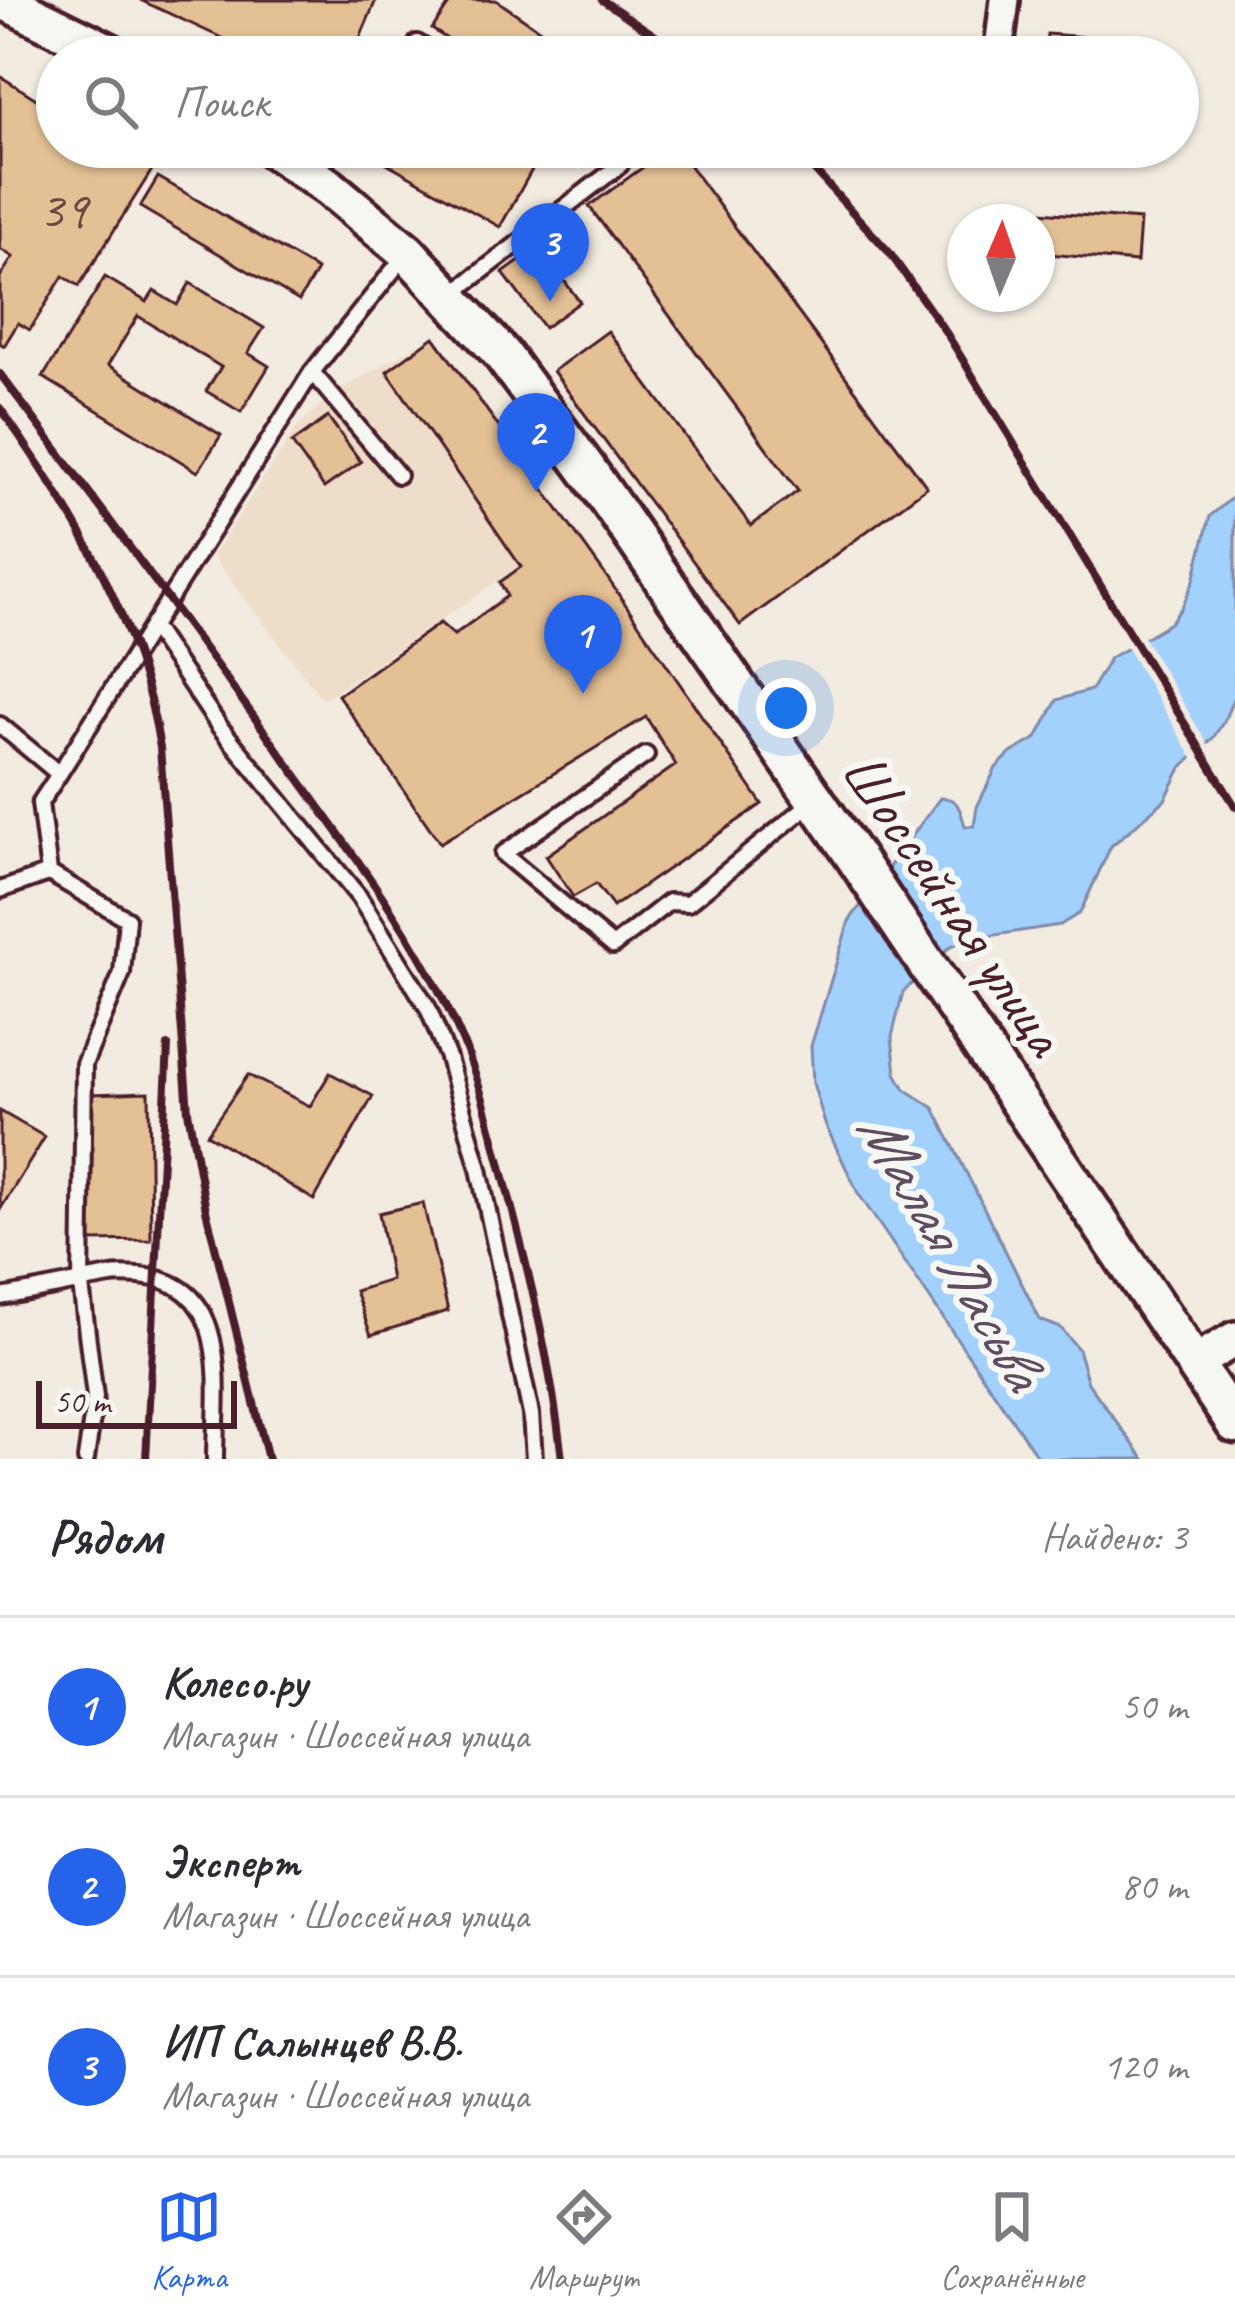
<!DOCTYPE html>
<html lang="ru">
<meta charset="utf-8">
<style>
body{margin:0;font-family:Caveat,sans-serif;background:#f7f7f7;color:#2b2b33}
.compass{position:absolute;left:947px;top:204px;width:108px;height:108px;border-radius:50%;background:#fff;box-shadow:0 3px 9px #0004;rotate:2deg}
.scale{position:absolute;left:36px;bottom:30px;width:201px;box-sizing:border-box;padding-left:12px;border:6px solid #4a1f2b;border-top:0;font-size:33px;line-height:42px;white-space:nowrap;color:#4a1f2b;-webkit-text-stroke:9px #f6f6f2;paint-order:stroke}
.you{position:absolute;left:786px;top:708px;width:42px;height:42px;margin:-30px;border:9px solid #fff;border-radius:50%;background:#1a73e8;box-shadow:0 0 0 18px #1a73e833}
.badge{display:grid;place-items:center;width:78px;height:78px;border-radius:50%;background:#2563eb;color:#fff;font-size:39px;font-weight:700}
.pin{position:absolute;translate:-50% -99px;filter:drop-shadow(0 3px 6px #0008)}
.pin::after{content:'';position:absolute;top:63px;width:42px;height:36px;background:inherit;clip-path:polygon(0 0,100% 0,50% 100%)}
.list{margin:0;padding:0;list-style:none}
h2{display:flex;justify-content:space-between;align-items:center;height:156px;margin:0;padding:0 48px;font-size:51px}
h2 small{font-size:39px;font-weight:400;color:#7c7c81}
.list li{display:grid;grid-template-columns:78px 1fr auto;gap:36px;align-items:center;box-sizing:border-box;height:180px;padding:0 48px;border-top:3px solid #e1e1e2}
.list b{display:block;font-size:45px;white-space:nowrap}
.list p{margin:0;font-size:39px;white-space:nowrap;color:#7c7c81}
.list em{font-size:39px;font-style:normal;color:#7c7c81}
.icon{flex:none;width:66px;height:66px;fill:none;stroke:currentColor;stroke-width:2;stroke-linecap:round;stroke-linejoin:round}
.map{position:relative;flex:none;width:1235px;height:1459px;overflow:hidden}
.search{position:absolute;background:#fff;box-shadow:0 3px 9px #0004;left:36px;right:36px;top:36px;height:132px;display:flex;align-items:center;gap:30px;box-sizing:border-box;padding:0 42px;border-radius:66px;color:#7c7c81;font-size:45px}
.sheet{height:696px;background:#fff}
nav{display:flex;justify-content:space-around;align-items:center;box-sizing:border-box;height:168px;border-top:3px solid #e1e1e2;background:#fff;font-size:33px;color:#7c7c81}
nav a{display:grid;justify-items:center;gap:6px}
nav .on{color:#2563eb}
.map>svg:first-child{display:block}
.built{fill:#eedec9}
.water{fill:#a2d1fe;stroke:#7f8aaa;stroke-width:3}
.pier{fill:#f2ebdf}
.building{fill:#e4c095;stroke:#4a1f2b;stroke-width:3}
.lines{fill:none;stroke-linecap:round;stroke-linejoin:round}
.service-casing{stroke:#4a1f2b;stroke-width:22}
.minor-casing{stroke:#4a1f2b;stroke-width:36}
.tertiary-casing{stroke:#4a1f2b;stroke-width:42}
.secondary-casing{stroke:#4a1f2b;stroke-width:45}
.service{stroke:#f6f6f2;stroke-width:14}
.minor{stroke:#f6f6f2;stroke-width:27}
.tertiary{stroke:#f6f6f2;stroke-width:33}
.secondary{stroke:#f6f6f2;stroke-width:36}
.rail{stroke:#4a1f2b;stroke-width:8}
.labels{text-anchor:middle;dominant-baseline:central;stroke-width:12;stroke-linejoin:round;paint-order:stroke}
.number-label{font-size:54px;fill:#704746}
.street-label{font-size:60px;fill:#4a1f2b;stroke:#f6f6f2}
.water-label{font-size:63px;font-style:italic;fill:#604c60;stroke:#f6f6f2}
</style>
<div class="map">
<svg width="1235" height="1459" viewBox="0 0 1235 1459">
<rect width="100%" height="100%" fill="#f2ebdf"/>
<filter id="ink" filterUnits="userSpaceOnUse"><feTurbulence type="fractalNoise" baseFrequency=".00833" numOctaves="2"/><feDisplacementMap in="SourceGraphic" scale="24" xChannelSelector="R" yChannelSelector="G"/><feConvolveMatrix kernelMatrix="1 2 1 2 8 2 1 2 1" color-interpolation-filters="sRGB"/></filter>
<g filter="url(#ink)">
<path class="built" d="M431,338L568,533L323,700L212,556L298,426L331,395Z"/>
<path class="water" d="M1235,495V694L1224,721L1213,738L1181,768L1165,800L1111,846L1080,913L1060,925L969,939L951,946L903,992L892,1037L896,1073L905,1089L934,1108L1040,1320L1061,1328L1078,1349L1088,1383L1144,1459H1039L858,1193L825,1124L813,1083L811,1046L849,921L940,798C959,797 960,810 965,826H974L977,807L996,768L1011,753L1037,738L1057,700L1091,690L1110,658L1170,623L1182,607L1194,580L1210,516Z"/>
<path class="pier" d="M1141,633L1210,748L1195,762L1124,643Z"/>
<path class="building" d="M140,0H376L352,57H263Z
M452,0H496L571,51L567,57H474L432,29Z
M1047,34L1099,38L1098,57H1045Z
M0,76L57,112V147H115L152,170L79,286L63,276L30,330L18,323L4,346L0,343V277L13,257L0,249Z
M382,147H537L543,150L500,227L376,157Z
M671,147H676L927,487L740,625L553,371L608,331L751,526L798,491L589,206Z
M1043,147H1097L1096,164L1043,162Z
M158,177L317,270L299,301L140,207Z
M1027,211L1140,220L1137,262L1037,253V222H1026Z
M539,247L580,302L544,328L503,273Z
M105,277L147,302L154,291L177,305L190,283L264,328L248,353L269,366L241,412L206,391L221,367L138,316L108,365L221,435L198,472L43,377Z
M434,337L602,570L762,804L613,907L596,884L573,897L546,856L676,765L646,717L440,843L338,695L440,623L454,635L507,596L500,582L521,567L387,371Z
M328,417L361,462L324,488L292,443Z
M330,1073L373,1096L314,1200L207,1134L248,1075L310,1106Z
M149,1092L151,1240L90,1241V1094Z
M0,1111L45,1137L0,1210Z
M423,1203L448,1311L371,1335L355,1291L391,1280L379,1213Z"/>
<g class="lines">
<g class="service-casing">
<path id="service" d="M417,43L440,57
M451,295L620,165L590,147
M312,372L398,475
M153,628L219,726L359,897L428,1008L448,1058L479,1169L531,1414L534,1459
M0,725L59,774L312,372L406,254
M646,755L503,854L613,946L669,902L688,903L811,803
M59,774L40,803L49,873L127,919L122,973L84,1064L81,1285L95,1397L86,1459
M0,890L49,873
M0,1297C38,1291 74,1282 111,1276C120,1274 130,1276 139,1276C235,1283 215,1390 215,1459"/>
</g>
<g class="minor-casing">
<path id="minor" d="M998,57L1005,0"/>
</g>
<g class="tertiary-casing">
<path id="tertiary" d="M1194,1363L1235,1339"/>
</g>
<g class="secondary-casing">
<path id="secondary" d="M3,0L118,57
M270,147L330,188L407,252L501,353L587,469L852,853L1235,1424"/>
</g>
<use href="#service" class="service"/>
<use href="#minor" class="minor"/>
<use href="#tertiary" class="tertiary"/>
<use href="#secondary" class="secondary"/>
<path class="rail" d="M602,0L687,57
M793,147L889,252L947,334L1235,806
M0,374C97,502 192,631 286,761C347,846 414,932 457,1028C481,1081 493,1137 508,1193C531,1281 552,1368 562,1459
M0,408C74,512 140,621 160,748L188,1111L206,1210L268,1459
M146,1459L168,1046"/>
</g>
</g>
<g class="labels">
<g class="number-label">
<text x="63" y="209">39</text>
</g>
<g class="street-label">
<text transform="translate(954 903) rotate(56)">Шоссейная улица</text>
</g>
<g class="water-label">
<text transform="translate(951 1249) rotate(60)">Малая Ласьва</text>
</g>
</g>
</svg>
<svg class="compass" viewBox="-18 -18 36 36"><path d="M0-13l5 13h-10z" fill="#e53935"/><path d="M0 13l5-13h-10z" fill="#7c7c81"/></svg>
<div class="scale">50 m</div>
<div class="you"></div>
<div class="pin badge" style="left:583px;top:694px">1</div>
<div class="pin badge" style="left:536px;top:492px">2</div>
<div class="pin badge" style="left:550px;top:302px">3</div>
<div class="search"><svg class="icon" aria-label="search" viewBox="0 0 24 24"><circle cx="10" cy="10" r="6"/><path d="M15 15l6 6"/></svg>Поиск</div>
</div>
<section class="sheet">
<h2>Рядом<small>Найдено: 3</small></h2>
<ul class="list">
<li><span class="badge">1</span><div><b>Колесо.ру</b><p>Магазин · Шоссейная улица</p></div><em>50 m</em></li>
<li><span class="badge">2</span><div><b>Эксперт</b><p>Магазин · Шоссейная улица</p></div><em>80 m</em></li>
<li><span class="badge">3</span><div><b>ИП Салынцев В.В.</b><p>Магазин · Шоссейная улица</p></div><em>120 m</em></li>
</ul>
</section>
<nav>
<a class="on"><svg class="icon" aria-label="map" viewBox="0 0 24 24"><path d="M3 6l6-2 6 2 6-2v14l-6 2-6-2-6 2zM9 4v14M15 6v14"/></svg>Карта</a>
<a><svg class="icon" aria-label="directions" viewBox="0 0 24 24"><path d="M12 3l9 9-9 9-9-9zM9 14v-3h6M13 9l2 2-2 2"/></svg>Маршрут</a>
<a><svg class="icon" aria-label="saved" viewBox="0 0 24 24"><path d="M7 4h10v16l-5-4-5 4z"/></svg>Сохранённые</a>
</nav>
